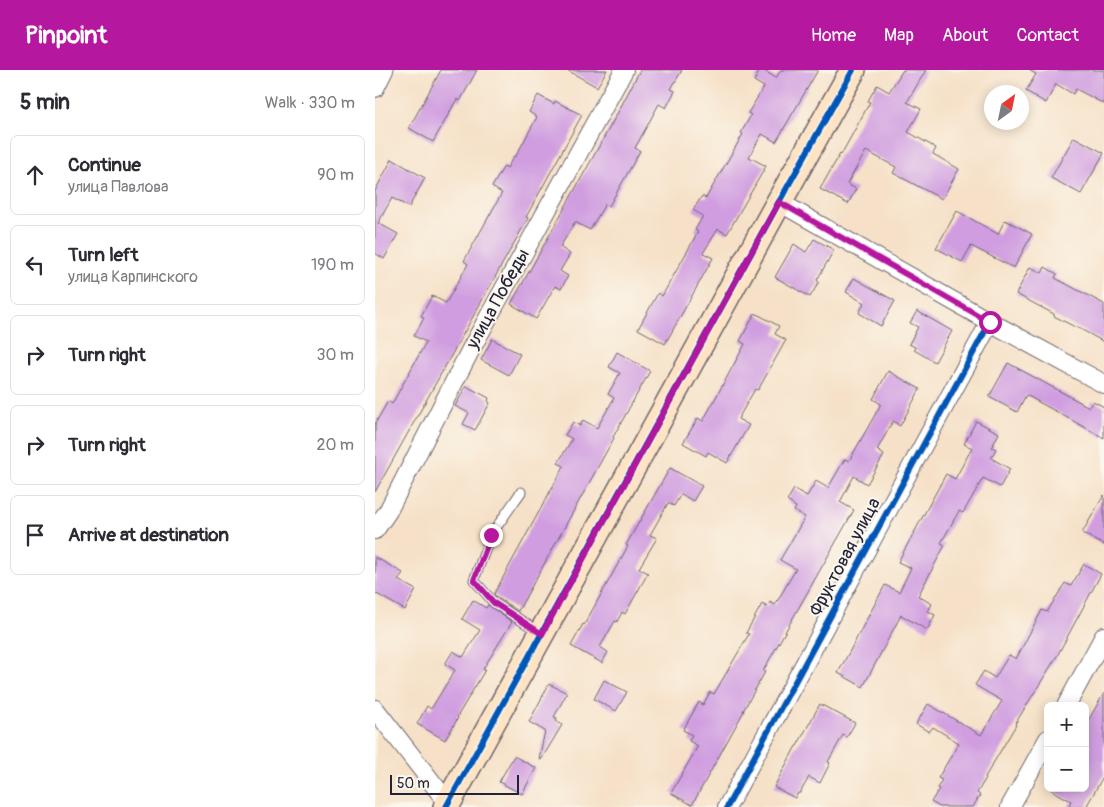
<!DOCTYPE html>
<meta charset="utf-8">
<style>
body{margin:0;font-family:Pangolin,sans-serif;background:#f2f2f3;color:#2b2b33}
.controls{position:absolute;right:15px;bottom:15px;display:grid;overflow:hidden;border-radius:8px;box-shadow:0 2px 12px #0003}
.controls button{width:45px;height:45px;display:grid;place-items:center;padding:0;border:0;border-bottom:1px solid #e1e1e2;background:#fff;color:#2b2b33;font:25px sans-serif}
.compass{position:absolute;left:609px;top:15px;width:45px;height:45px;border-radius:50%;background:#fff;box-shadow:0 2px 12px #0003;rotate:33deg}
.scale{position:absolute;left:15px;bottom:12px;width:129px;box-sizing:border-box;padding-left:5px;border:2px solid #22223b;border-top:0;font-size:14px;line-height:18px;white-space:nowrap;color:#22223b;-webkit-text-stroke:4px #fbf7ec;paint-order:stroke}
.stop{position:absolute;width:15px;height:15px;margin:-11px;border:4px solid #b5179e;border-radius:50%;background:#fff}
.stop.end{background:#b5179e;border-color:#fff;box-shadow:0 1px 5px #0008}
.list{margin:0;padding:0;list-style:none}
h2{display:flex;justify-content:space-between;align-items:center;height:65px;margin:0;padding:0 20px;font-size:21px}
h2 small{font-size:16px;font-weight:400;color:#7c7c81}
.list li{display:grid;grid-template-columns:32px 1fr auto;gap:15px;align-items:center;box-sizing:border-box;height:80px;margin:0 10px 10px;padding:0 10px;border:1px solid #e1e1e2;border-radius:8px}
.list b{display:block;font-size:19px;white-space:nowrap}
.list p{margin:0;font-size:16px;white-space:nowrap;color:#7c7c81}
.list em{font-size:16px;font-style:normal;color:#7c7c81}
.icon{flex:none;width:28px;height:28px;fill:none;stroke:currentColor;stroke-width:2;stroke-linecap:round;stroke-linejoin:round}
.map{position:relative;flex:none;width:729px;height:737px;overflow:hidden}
header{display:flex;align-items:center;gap:30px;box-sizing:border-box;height:70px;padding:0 25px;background:#b5179e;color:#fff}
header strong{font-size:24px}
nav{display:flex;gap:28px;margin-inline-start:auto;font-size:18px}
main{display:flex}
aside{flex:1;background:#fff}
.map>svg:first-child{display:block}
.building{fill:#d09ee0}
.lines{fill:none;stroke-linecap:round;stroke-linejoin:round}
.lane-casing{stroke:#6c656c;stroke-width:11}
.street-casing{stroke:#6c656c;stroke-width:20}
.secondary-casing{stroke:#6c656c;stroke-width:28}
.lane{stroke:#fff;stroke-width:9}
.street{stroke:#fff;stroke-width:18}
.secondary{stroke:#fee4c5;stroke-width:25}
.cycleway-casing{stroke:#fbf7ec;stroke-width:9}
.cycleway{stroke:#0057b8;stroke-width:6}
.route{stroke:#b5179e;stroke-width:6}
.labels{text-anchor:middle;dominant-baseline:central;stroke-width:4;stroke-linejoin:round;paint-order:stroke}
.street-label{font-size:18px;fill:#22223b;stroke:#fbf7ec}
</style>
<header>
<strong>Pinpoint</strong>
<nav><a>Home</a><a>Map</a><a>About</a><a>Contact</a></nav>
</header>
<main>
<aside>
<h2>5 min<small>Walk · 330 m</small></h2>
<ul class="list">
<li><svg class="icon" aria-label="ahead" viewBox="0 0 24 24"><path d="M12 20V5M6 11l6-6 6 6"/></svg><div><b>Continue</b><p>улица Павлова</p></div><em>90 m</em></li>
<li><svg class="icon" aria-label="left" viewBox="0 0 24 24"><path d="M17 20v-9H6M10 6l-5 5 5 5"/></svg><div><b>Turn left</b><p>улица Карпинского</p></div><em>190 m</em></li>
<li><svg class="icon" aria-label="right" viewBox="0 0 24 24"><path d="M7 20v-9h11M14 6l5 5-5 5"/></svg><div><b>Turn right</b></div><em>30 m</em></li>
<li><svg class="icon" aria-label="right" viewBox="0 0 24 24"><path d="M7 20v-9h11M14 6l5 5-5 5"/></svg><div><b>Turn right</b></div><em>20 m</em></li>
<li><svg class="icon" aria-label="arrive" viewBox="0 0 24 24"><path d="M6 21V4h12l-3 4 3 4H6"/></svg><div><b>Arrive at destination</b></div></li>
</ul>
</aside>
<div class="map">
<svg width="729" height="737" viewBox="0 0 729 737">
<rect width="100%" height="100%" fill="#fbf7ec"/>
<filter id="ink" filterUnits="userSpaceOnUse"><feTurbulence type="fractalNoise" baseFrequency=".02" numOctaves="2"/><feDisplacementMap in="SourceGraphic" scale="10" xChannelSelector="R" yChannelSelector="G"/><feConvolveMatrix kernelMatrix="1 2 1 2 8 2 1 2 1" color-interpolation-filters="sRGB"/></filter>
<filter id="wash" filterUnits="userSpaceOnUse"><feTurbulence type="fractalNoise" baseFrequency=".0096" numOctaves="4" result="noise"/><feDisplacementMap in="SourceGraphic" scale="20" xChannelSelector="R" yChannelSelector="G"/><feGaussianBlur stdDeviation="1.12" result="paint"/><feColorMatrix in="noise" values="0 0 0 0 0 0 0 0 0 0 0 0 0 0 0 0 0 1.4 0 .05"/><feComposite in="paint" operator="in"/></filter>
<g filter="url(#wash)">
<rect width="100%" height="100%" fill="#f6e1c8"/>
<g id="blocks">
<path class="building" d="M66,0H102L85,31L82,29L58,72L34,58Z
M192,0H232L222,17Z
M265,0H307L296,19L300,21L291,38L284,34L260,78L265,81L234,136L230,134L215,160L200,152L185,177L195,184L185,201L193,206L186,219L180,216L161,249L136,234L241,46Z
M385,0H388L401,8L406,0H443L401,72L387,64L374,87L391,96L352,164L343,159L328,183L338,188L290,274L263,259L283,223L287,226L323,162L320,160L328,146L318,140L327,126L331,128L368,64L366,63L376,45L373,43L389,17L379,11Z
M528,0H551L532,32L546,39L533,62L561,78L558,84L584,99L567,129L518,103L521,97L491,81L472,114L481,119L473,134L445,119L465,84L466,85L495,32L493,31L502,15L514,22Z
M654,0H729V34L701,19L698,24L681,14L671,33L651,21L661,4Z
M163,25L179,34L180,31L207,45L151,147L153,148L0,422V354L13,331L17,334L51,272L39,266L49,248L46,246L57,226L71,233L93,194L89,191L127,123L117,117L129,96L132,98L139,86H141L162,47L154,42Z
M699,67L729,83L706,124L676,108Z
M17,89L50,108L34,137L17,128L3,153L23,164L9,189L0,183V121Z
M582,141L623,164L630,150L657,164L639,198L596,176L587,192L561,178Z
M439,169L459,180L442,210L444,212L435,227L400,207L419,174L431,182Z
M655,197L667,203L670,197L682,204L680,208L729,234V272L700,256V257L679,246V244L641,224Z
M479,208L520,231L506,256L484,243L489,233L471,222Z
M542,241L577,261L560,292L539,280L540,277L534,274L543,257L535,253Z
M380,243L404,256L400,264L411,270L383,320L380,319L363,349L374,355L352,393L333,382L331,386L308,373L323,348L328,351L370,274L365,271Z
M117,269L145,284L134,305L106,290Z
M242,282L275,301L238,367L239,368L143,541L123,528L119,524L189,396L183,393L197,369L190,365L198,352L205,356L208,350L222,358L239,328L233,324L245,303L234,297Z
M633,293L714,337L718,331L729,337V368L651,325L642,342L614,327Z
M513,301L545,319L525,356L518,351L502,380L509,385L492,414L479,406L465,432L479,440L388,601L390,602L368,641H369L317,735L296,723L323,676L314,671L317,665L308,660L324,632L328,635L335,622L339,624L374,564L371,563L387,534L392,537L395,532L400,535L421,499L405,490L430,447L419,441L421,437L412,431L419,419L432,426L441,411L453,418L470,389L474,391L506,334L498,329Z
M91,316L114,328L113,331L115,333L100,360L88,354L94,343L80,336Z
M601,351L624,363L617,377L621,379L616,388L635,399L625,417L608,408L588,443L584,441L566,473L570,475L543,526L557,534L553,541L560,545L552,560L526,545L488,617L463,603L510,515L524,522L536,498L523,492L571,404L580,409L597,378L589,374Z
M295,398L327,416L318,431L306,424L299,436L293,433L275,465L282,468L264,498L273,503L250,544L247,542L242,552L240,551L225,577L233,582L227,593L196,576L208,554L209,555L253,476L251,475Z
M729,425V475L707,463Z
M0,487L28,503L23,510L41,520L30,540L0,523Z
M709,494L726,504L682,586L640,654L641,655L610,707L611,708L602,723L605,725L598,737H565L556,732L564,719L562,718L567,710L563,708L584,673L558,657L554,662L541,654L553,634L606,665L627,631L600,615L609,601L620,608L634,585L641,589L667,540L672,542L690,513L696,516Z
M98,530L111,538L113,535L137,552L108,599L110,600L82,647L83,648L70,670L42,654L52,636L56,639L80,600L70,594L78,581L88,587L105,560L87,549Z
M229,610L252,622L241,641L219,629Z
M174,614L192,623L179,647L182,648L181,651L187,655L166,690L164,689L170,661L154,652Z
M729,623V705L711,737H693L696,731L673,718H710V656Z
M445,634L480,653L472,667L468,665L453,692L455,693L445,713L434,707L425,723H423L420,728L399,717L421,676H422Z
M139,686L161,698L147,724L124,712Z"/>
</g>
</g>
<g filter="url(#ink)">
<use href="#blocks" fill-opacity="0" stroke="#6c656c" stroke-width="1"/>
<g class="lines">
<g class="lane-casing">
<path id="lane" d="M146,422L116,465L99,510L119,533L164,562"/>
</g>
<g class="street-casing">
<path id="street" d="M0,18L9,0
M404,132L615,252L729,314
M0,460L13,441L96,279L249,0
M691,636L729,566
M0,639L73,733
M352,737L615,252
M635,737L673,669"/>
</g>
<g class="secondary-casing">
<path id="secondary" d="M71,737L404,132L478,0"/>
</g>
<use href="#lane" class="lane"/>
<use href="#street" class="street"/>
<use href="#secondary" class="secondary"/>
<g class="cycleway-casing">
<path id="cycleway" d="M71,737L404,132L478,0
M352,737L615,252"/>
</g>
<use href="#cycleway" class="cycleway"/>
</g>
</g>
<g class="lines" filter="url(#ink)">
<path class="route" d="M116,465L99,510L119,533L167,564L404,132L615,252"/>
</g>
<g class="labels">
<g class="street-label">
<text transform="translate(123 229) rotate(-61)">улица Победы</text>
<text transform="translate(470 487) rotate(-62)">Фруктовая улица</text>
</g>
</g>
</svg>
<div class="controls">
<button>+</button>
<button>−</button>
</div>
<svg class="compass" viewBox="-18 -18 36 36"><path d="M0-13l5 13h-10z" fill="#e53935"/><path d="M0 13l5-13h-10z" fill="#7c7c81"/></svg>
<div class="scale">50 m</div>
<div class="stop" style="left:615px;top:252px"></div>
<div class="stop end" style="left:116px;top:465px"></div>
</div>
</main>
